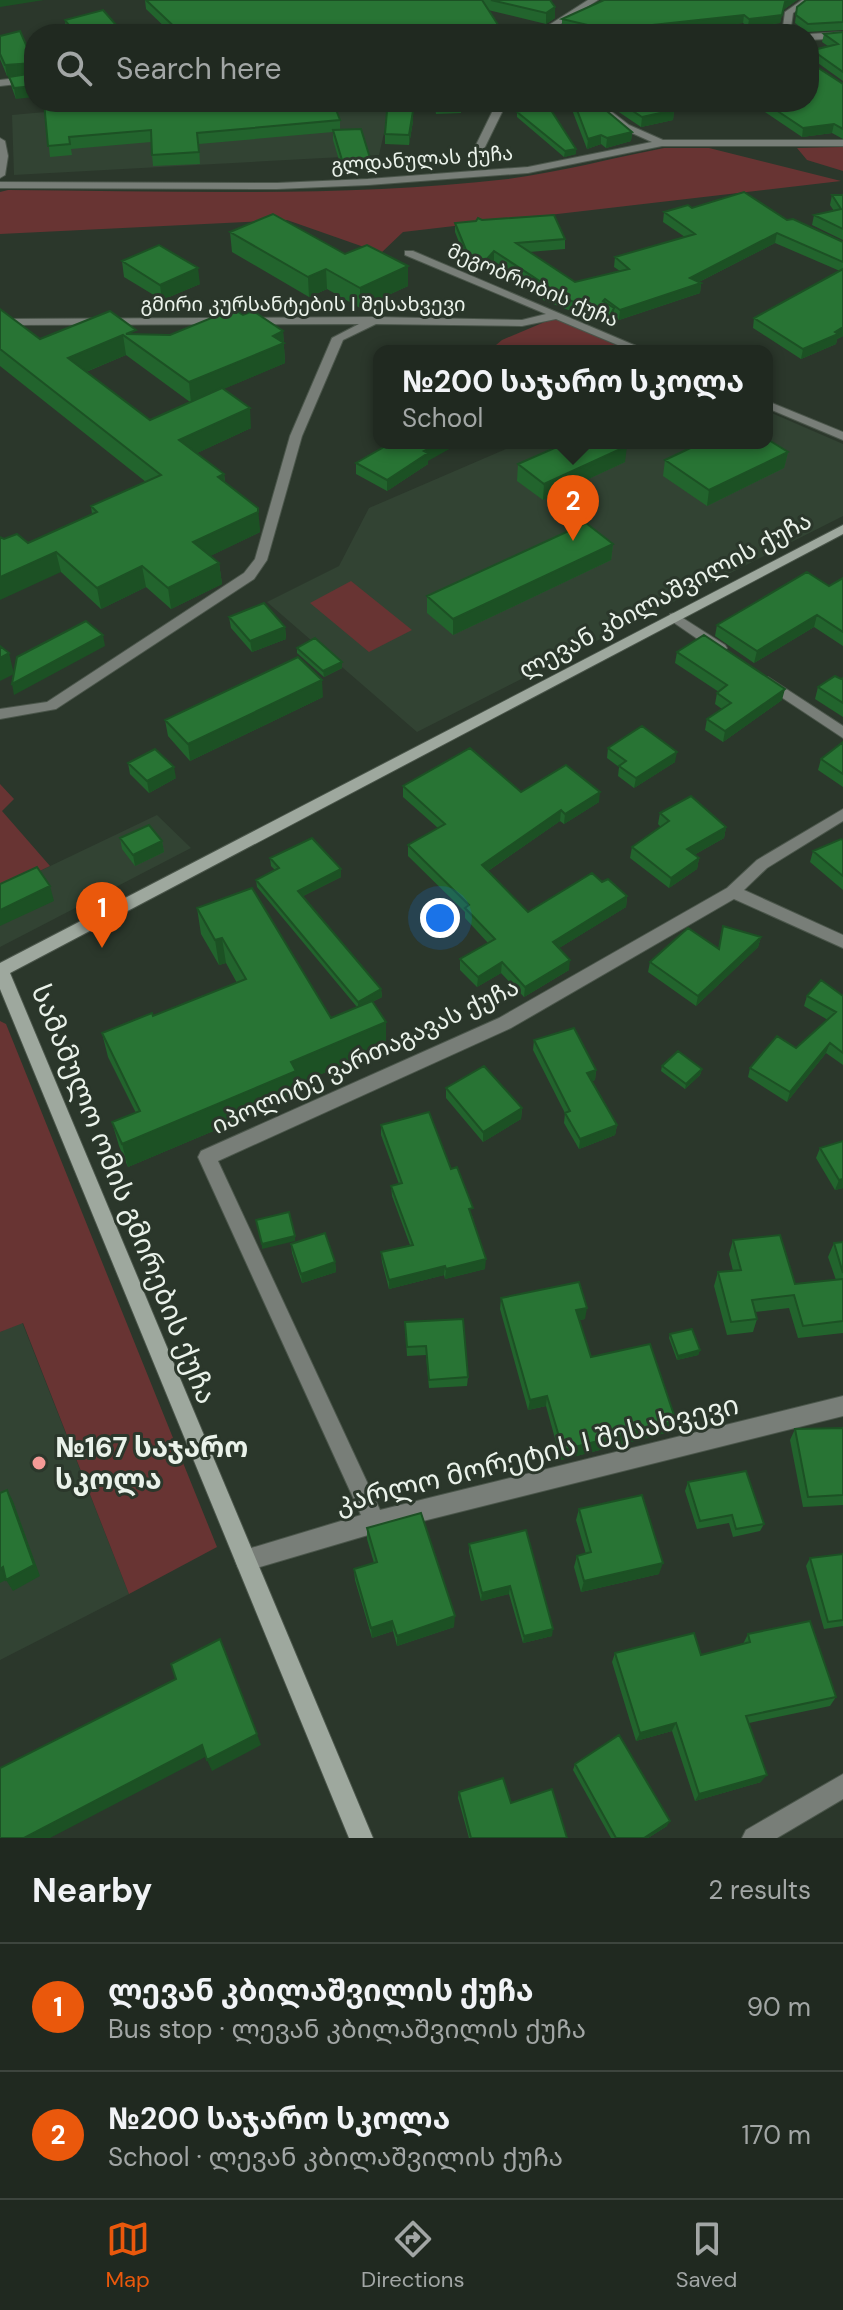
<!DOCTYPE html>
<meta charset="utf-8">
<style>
body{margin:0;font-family:"DM Sans","Noto Sans Georgian",sans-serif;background:#283129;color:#f1f3f6}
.you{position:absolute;left:440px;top:918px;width:28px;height:28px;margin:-20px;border:6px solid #fff;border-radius:50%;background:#1a73e8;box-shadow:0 0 0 12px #1a73e833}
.badge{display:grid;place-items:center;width:52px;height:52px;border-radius:50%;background:#ea580c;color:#fff;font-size:26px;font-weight:700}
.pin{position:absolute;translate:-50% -66px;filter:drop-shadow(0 2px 4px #0008)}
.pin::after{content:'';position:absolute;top:42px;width:28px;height:24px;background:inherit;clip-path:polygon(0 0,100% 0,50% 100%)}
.popup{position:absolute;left:373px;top:345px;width:400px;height:104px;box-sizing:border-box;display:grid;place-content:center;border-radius:16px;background:#202920;filter:drop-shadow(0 2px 6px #0005);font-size:26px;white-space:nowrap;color:#a2a6a5}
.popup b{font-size:30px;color:#f1f3f6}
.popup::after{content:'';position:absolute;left:50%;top:100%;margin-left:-16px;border:16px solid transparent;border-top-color:#202920}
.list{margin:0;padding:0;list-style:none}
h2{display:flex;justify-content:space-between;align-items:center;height:104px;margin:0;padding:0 32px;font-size:34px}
h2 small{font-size:26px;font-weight:400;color:#a2a6a5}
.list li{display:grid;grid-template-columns:52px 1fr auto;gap:24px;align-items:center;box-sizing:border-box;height:128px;padding:0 32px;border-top:2px solid #3d453e}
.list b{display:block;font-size:30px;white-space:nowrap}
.list p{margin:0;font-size:26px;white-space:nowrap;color:#a2a6a5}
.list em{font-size:26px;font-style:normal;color:#a2a6a5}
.icon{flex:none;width:44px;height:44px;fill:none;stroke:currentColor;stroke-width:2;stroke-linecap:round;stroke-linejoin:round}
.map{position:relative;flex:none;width:843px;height:1838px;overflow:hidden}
.search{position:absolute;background:#202920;box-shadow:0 2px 6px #0004;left:24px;right:24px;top:24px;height:88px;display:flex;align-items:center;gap:20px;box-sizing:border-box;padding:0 28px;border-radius:32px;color:#a2a6a5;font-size:30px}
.sheet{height:360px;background:#202920}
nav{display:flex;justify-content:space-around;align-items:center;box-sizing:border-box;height:112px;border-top:2px solid #3d453e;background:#202920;font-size:22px;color:#a2a6a5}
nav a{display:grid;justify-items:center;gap:4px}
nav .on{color:#ea580c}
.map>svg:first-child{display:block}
.built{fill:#324333}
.green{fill:#683433}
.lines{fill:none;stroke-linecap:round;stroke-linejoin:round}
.street-casing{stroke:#4a554a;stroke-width:2}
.secondary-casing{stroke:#4a554a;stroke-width:2}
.street{fill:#787e78;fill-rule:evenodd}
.secondary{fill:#9ea89e;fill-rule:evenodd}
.wall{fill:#22642d;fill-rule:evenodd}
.shaded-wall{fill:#1c5124}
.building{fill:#287434;stroke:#1c5124;stroke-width:2}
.poi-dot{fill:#f59b97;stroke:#2b372b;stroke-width:3}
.labels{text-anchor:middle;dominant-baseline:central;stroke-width:6;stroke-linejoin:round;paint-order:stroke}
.far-street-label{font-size:20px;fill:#eaf2ea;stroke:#2b372b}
.street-label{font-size:24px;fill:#eaf2ea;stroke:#2b372b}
.near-street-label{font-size:28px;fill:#eaf2ea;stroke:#2b372b}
.near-poi-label{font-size:28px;font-weight:bold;fill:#eaf2ea;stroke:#2b372b;text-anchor:start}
</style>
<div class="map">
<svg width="843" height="1838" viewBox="0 0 843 1838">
<rect width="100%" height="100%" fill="#2b372b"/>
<path class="built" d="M157,102H391L379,155L14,175L12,115Z
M767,411L843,444V516L417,732L267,602L339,566L369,508L520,443H767Z
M157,815L191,848L0,947V890Z
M22,1322L129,1594L0,1660V1332Z"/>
<path class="green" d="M843,147V171L807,160L797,148Z
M664,148H709L841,181L403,232L381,253L287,220L0,234V192L8,190C174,191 343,198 508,179C560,172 613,158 664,148Z
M554,318L630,351H489L502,340Z
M351,581L412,630L369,652L310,603Z
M0,784L14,799L2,811L50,866L0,890Z
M0,1021L6,1024L217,1547L129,1594L23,1323L0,1332Z"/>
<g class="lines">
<g class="street-casing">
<path id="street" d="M588,0H598L545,34H535Z
M802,0H811L793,13L790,34H782L785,12Z
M843,32V38L809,40V34Z
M34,76V82L0,86V80Z
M497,102H507L483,151L475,153L473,151Z
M588,102H599L629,125L663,140H843V146H662L528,173L368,185L277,189L0,188V182L277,183L368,179L528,167L652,142L623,129Z
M0,138L5,141L8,156L5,175L0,178Z
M405,251H413L648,351H632L556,319L522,326L376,324L343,340L302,436L267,560L254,579L56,709L0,719V709L47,702L244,573L255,559L290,436L332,338L359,324L0,325V319L376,317L522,320L546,314L405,255Z
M767,401L843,432V440L767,408Z
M675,613L725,645L727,648L725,651H715L670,620V614Z
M768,677L843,726V738L763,685L761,682L763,679Z
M843,809V821L767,868L744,890L843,935V948L734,899L511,1028L218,1161L380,1510L843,1396V1416L375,1533L246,1571L238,1568L235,1560L238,1552L361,1515L198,1157L201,1151L499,1018L727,888L757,860Z
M843,1774V1799L777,1838H742L746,1830Z"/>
</g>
<g class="secondary-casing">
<path id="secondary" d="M843,525V534L10,973L373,1838H349L0,989V963Z"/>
</g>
<use href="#street" class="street"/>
<use href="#secondary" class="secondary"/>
</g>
<path class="wall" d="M145,0H550L555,7V18L546,24L488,10L504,34H172L146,9Z
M604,0H797L783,10L780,23L748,27L743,23L659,33L660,34H590L562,27V19Z
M843,0V30L807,32L795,23L797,7Z
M65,20L124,34H69L66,30Z
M843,32V81L811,58L809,50L828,46L822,42L824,34Z
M0,36L34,62L16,99L12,88L9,77L20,75L7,76L0,59Z
M843,84V139L832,133L802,137L750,102H809Z
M44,102L340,120V130L370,158V168L342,170L333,140V132L199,144L200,164L153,166L151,142L71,149L72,155L50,157Z
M434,102H461V113L436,114Z
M569,102H596L632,132L631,141L606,148L601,144L587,149Z
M604,102H663L674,110L673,120L641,127Z
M413,111V121L409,145L385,144V134Z
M517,112L576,154L564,157L517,117Z
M832,195H843V240L812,225L814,215L834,211L830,205Z
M692,208L787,220L843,242V336L837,339L836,344L801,359L753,328L754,318L840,271L775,243L699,282L701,283L700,293L619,320L613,316L609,326L543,300V294L494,261L486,269L468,265L455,232V223L482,220L565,239V249L529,252L575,282L620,271L614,267L615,257L685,237L663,222L664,212Z
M230,232L345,254L408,286L360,308L327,289L309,297L232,252Z
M122,261L200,284L162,300L124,277Z
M0,309L40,339L137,334L170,335L243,315L283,331L285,363L223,389L251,428L197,453L224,474L225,482L260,529V532L210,556L219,563L222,584L171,609L146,587L101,609L61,572L4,539L28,543L92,514L91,506L146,482L0,366ZM126,355L190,402L150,420L86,372Z
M699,443H767L788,452L784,468L707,506L663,476L665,460L700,444Z
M428,461V464L387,491L356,474V463Z
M625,462L543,500L517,481L518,464Z
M613,544L611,560L453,635L427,613V596Z
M843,578V646L814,627L754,663L715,636L717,625L829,586Z
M229,617L285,627L286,639L252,652L231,628Z
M297,648L342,668L324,677L297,653Z
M677,652L782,700L723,742L705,730L707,719L722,709L715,704L717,693L719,692L675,663Z
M843,678V717L815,699L818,687Z
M323,697L190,761L168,736L165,720Z
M843,742V787L818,770L821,759Z
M608,748L675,762L634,788L618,776L619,767L607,758Z
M128,763L176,778L149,793L130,774Z
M403,786L521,792L599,802L564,824L560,821L488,871L528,912L602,882L627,896L626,907L559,948L569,970L524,997L501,973L477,987L460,970V959L488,943L465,918V912L408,856V845L438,828L403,797Z
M660,813L726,827L724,838L694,855L699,858L697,869L669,888L630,858L632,847L661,827L658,824Z
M120,838L162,841L164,852L135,866L122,849Z
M843,840V890L810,862L813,851Z
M270,858L341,869V877L303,896L381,989L382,997L372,1002L386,1022V1047L297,1084L299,1095L128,1167L119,1146L112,1122L136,1113L108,1057L102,1033L153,1016L237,983L226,963L219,965L201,934L197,908L331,1018L357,1007L257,887L256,880L275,870L271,866Z
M761,937L758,947L696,1006L648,972L650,962L719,948Z
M807,996H843V1065L826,1053L787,1102L748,1077L750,1068L796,1048L828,1020L804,1006Z
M534,1040L596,1070L595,1080L592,1081L617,1125L615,1135L579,1149L564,1123L565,1113L533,1050Z
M662,1066L702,1069L700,1075L685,1089L661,1071Z
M446,1088L522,1108L521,1119L483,1142L446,1098Z
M381,1125L451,1169L473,1218L485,1269L445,1279L444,1275L389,1289L382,1262L381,1252L410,1245L392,1196L391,1186L399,1184L381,1135Z
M843,1141V1188L835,1190L816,1158L820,1148Z
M733,1240L795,1284L836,1280L828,1257L834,1243L843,1242V1333L798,1338L789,1308L755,1312L757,1319L753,1332L727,1335L714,1286L718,1272L733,1271L729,1254Z
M291,1244L335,1262L336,1272L302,1283L292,1253Z
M501,1298L585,1319L579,1320L591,1357L676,1421L673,1431L561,1460L546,1406L528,1410L500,1309Z
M405,1322L468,1377L467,1386L429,1388L426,1355L407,1356Z
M670,1334L700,1350L698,1355L677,1360L669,1338Z
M843,1428V1505L803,1507L790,1440L795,1429Z
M688,1482L764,1524L760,1531L733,1537L729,1523L697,1529L685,1491Z
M579,1509L659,1574L581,1592L574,1567L577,1556L586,1554L576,1520Z
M367,1528L454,1627L397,1646L393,1631L372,1638L355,1580L354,1569L374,1563L367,1539Z
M526,1530L552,1636L523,1643L509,1594L481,1601L469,1552V1544Z
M843,1554V1626L824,1629L806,1566L810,1558Z
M748,1634L836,1697L830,1706L749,1723L761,1782L695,1801L672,1731L636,1741L612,1662L615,1653L701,1655L743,1644Z
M575,1764L667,1826L648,1838H611L573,1770Z
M459,1792L511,1803L567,1838H469L458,1798Z"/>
<path class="shaded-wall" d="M0,0H44L0,7Z
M787,0H797L783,10L780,23L748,27L749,19Z
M555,7V18L546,24V13Z
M744,15L743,23L652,34V25Z
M34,63V74L7,76L5,65Z
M34,86V97L16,99L14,88Z
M674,110L673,120L641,127L642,117Z
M413,111V121L409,145V135Z
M834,124L832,133L802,137L803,128Z
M632,132L631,141L606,148L607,138Z
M601,135V144L587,149L588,139Z
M576,149V154L564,157L565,151Z
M777,233L775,243L691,286L701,283L700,293L619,320L620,310L690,278Z
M494,251V261L486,269V260Z
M408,266V286L360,308V288Z
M198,268L200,284L162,300L160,285Z
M326,269L327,289L309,297L308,277Z
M614,308L613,318L609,326L610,316Z
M843,327V336L837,339L836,344L801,359L803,349Z
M283,331L285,363L191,403L189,382L273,336Z
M123,335L126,355L71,378L68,358Z
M250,408L251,428L182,460L179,440Z
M440,443H460L428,461V464L387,491V480L424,451Z
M627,446L625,462L543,500L544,484Z
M788,452L784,468L707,506L709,490Z
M224,474L226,494L218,477Z
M258,508L260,529V532L196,563L193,542Z
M613,544L611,560L453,635V619Z
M56,552L61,572L0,600V577Z
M219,563L222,584L171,609L168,588Z
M142,566L146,587L101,609L97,588Z
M817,615L814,627L754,663L757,651Z
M285,627L286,639L252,652L250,641Z
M103,635L105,646L14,695L12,684Z
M9,653L14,674L0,681V658Z
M342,662V668L324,677L323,671Z
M322,680L323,697L190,761L188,744Z
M785,689L782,700L723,742L725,731Z
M677,752L675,762L634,788L636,778Z
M174,767L176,778L149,793L147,781Z
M600,792L599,802L564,824L565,814Z
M561,810L560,821L482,875V865Z
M726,827L724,838L685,860L687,849Z
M162,841L164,852L135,866L133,855Z
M699,858L697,869L669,888L671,878Z
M341,869V877L299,898L298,891Z
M50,886L54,901L0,926V910Z
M627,896L626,907L551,953L553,942Z
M761,937L758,947L696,1006L698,996Z
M222,938L226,963L219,965L215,940Z
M570,960L569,970L524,997L525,987Z
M502,962L501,973L477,987L478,977Z
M381,989L382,997L358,1009V1002Z
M386,1022V1047L297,1084L299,1095L128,1167L122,1144L291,1062Z
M830,1043L826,1053L787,1102L790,1092Z
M702,1069L700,1075L685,1089L686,1084Z
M596,1070L595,1080L586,1083L587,1073Z
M522,1108L521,1119L483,1142V1132Z
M617,1125L615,1135L579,1149L580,1139Z
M843,1179V1188L835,1190L839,1180Z
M295,1236V1241L262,1249V1244Z
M486,1259L485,1269L445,1279L446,1269Z
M335,1262L336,1272L302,1283L301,1274Z
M445,1266L444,1275L389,1289V1280Z
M587,1308L585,1319L574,1321L576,1310Z
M700,1350L698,1355L677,1360L678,1356Z
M547,1396L546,1406L528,1410L530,1400Z
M676,1421L673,1431L561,1460L563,1450Z
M7,1490L13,1501L40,1576L13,1591L6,1580L0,1583V1569Z
M663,1563L659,1574L581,1592L584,1581Z
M510,1586L509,1594L481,1601L482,1593Z
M455,1616L454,1627L397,1646V1636Z
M392,1621L393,1631L372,1638L371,1628Z
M553,1629L552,1636L523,1643L524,1636Z
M676,1723L672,1731L636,1741L640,1733Z
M257,1734L261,1745L212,1771L207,1760Z
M202,1745L207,1756L50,1838H24Z
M767,1775L761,1782L695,1801L699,1794Z
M670,1821L667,1826L648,1838H644Z"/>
<path class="building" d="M146,0H482L504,34H182Z
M491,0H550L555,7L546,13Z
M604,0H787L785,2L782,15L749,19L744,15L652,25L660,34H626L562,19Z
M806,0H843V22L808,24L796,15L797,7Z
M103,10L124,34H76L65,20Z
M20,31L34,63L5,65L0,54V36Z
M843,32V72L812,50L809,51L838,44L824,34Z
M809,62L843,84V129L834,124L803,128L764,102H809Z
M34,73V86L14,88L9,77Z
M44,102H333L340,120L197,133L199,152L152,155L151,130L69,137L70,144L48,146Z
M574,102H596L632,132L607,138L601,135L588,139Z
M619,102H663L674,110L642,117Z
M547,104L576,149L565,151L517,112Z
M387,111H413L409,135L385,134Z
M361,129L370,158L342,160L333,130Z
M744,192L787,220L793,219L843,242V262L777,233L690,278L701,283L620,310L605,299L603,301L614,308L610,316L543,290L550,288L494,251L486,260L468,255L455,223L476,221L478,218L482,220L554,215L565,239L516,243L575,282L629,269L615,257L695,234L664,212L688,205L692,208Z
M832,195H843V229L814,215L841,209Z
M273,214L345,254L367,245L408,266L360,288L326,269L308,277L230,232Z
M159,245L198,268L160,285L122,261Z
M843,269V327L835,332L838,334L803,349L754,318Z
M0,309L40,339L110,311L136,330L126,334L170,335L233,309L243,315L253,311L283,331L273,336L284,343L189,382L123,335L68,358L150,420L222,388L250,408L179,440L224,474L218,477L258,508V512L193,542L219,563L168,588L142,566L97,588L56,552L0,577V537L4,539L17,534L28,543L97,512L91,506L161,475L0,349Z
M767,439L788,452L709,490L665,460L701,443H767Z
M391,443H440L424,451L428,453L387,480L356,463Z
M566,443H622L627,446L544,484L518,464Z
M586,523L613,544L453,619L427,596Z
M807,572L829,586L843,578V632L817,615L757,651L717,625Z
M264,603L285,627L250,641L229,617Z
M86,621L103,635L12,684L17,657Z
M704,635L785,689L725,731L707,719L731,703L717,693L727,685L677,652Z
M315,638L342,662L323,671L297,648Z
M0,646L9,653L0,658Z
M298,657L322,680L188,744L165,720Z
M835,676L841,679L843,678V703L818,687Z
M642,726L677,752L636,778L619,766L626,761L608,748Z
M843,742V774L821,759Z
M470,748L521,792L566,765L600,792L565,814L561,810L482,865L528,912L592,873L602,882L608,879L627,896L553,942L570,960L525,987L502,962L478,977L460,959L495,939L465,908L469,905L408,845L445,824L403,786Z
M155,749L174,767L147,781L128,763Z
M691,796L726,827L687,849L699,858L671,878L632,847L669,821L660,813Z
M149,825L162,841L133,855L120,838Z
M312,838L341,869L298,891L381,989L358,1002L256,880L279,868L270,858Z
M841,839L843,840V876L813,851Z
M37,867L50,886L0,910V884Z
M252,888L331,1018L372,1001L386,1022L291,1062L296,1071L122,1144L112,1122L140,1111L102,1033L152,1013L153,1016L246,979L222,938L215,940L197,908Z
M723,926L761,937L698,996L650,962L688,928L719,949Z
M821,980L843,996V1053L830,1043L790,1092L750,1068L777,1036L796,1048L836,1012L807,996Z
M574,1028L596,1070L587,1073L617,1125L580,1139L565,1113L570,1111L534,1040Z
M678,1051L702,1069L686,1084L662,1066Z
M484,1066L522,1108L483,1132L446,1088Z
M429,1112L451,1169L457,1167L473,1208L469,1209L486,1259L446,1269L445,1266L389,1280L381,1252L413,1245L391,1186L402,1183L381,1125Z
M843,1141V1179L839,1180L820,1148Z
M289,1212L295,1236L262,1244L256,1220Z
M325,1233L335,1262L301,1274L291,1244Z
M780,1235L795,1284L843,1279V1321L803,1326L794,1295L752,1300L757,1319L731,1322L718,1272L741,1270L733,1240Z
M843,1242V1273L834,1243Z
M579,1282L587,1308L576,1310L591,1357L650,1344L676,1421L563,1450L547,1396L530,1400L501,1298Z
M463,1319L468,1377L429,1380L426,1346L407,1347L405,1322Z
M692,1329L700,1350L678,1356L670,1334Z
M843,1428V1495L808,1497L795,1429Z
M746,1471L764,1524L736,1529L732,1515L700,1521L688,1482Z
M7,1490L34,1565L6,1580L3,1567L0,1569V1493Z
M642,1495L663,1563L584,1581L577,1556L591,1552L579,1509Z
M421,1513L455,1616L397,1636L392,1621L371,1628L354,1569L377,1562L367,1528Z
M526,1530L553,1629L524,1636L510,1586L482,1593L469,1544Z
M843,1554V1620L828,1622L810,1558Z
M810,1621L836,1697L746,1716L767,1775L699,1794L676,1723L640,1733L615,1653L694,1633L701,1655L750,1642L748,1634Z
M220,1639L257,1734L207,1760L202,1745L24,1838H0V1768L176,1679L171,1664Z
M619,1735L670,1821L644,1838H616L575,1764Z
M503,1778L511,1803L552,1789L567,1838H471L459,1792Z"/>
<circle class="poi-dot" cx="39" cy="1463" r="8"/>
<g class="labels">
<g class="far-street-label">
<text transform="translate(422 159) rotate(-4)">გლდანულას ქუჩა</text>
<text transform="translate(533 285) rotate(23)">მეგობრობის ქუჩა</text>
<text x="303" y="304">გმირი კურსანტების I შესახვევი</text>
</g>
<g class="street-label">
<text transform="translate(665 595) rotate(-28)">ლევან კბილაშვილის ქუჩა</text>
<text transform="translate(365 1056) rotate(-25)">იპოლიტე ვართაგავას ქუჩა</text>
</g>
<g class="near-street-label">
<text transform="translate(124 1194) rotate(68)">სამამულო ომის გმირების ქუჩა</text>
<text transform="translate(537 1454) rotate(-14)">კარლო მორეტის I შესახვევი</text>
</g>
<g class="near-poi-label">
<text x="55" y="1447">№167 საჯარო<tspan x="55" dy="32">სკოლა</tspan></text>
</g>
</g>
</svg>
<div class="you"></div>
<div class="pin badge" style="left:102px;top:948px">1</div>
<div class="pin badge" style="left:573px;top:541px">2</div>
<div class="popup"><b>№200 საჯარო სკოლა</b>School</div>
<div class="search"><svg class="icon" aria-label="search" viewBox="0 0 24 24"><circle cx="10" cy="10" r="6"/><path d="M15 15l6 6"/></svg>Search here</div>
</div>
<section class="sheet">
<h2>Nearby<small>2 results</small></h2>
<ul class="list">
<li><span class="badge">1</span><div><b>ლევან კბილაშვილის ქუჩა</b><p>Bus stop · ლევან კბილაშვილის ქუჩა</p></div><em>90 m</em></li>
<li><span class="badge">2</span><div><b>№200 საჯარო სკოლა</b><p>School · ლევან კბილაშვილის ქუჩა</p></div><em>170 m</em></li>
</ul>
</section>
<nav>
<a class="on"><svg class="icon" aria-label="map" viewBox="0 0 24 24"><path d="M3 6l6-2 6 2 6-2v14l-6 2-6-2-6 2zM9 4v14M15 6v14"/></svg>Map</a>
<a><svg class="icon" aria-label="directions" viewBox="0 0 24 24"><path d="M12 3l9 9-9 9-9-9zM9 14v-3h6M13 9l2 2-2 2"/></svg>Directions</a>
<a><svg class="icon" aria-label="saved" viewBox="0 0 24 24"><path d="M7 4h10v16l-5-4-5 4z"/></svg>Saved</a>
</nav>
